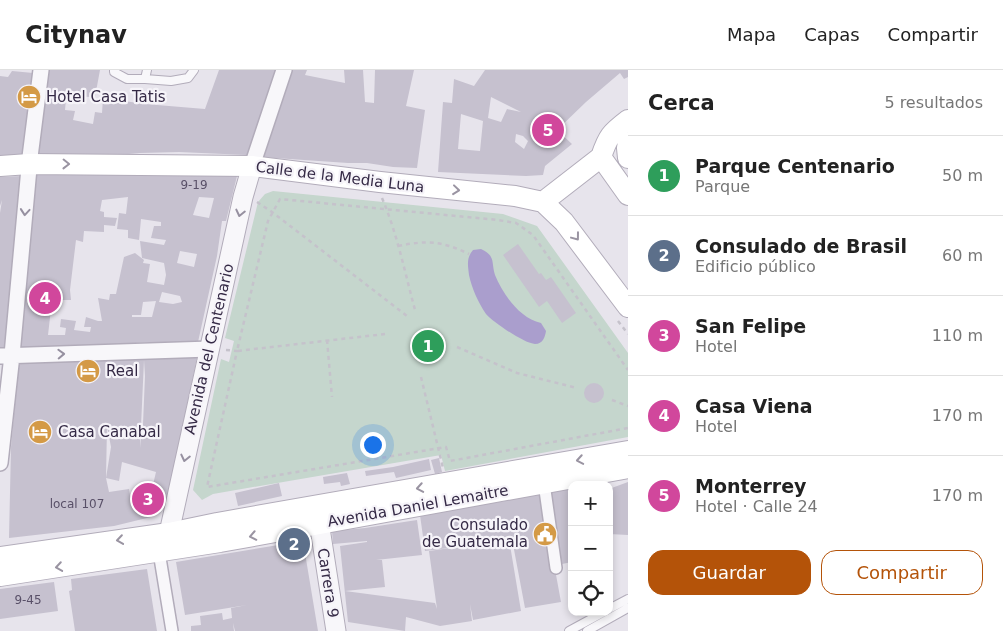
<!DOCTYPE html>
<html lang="es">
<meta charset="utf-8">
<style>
body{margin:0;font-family:"DejaVu Sans",sans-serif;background:#f2f2f2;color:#222}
.controls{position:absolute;right:15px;bottom:15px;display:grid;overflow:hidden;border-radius:10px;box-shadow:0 2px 8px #0003}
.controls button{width:45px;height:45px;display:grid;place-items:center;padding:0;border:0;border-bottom:1px solid #e0e0e0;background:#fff;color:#222;font:25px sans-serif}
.you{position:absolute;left:372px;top:374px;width:18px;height:18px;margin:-12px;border:4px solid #fff;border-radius:50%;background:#1a73e8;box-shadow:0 0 0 8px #1a73e833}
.badge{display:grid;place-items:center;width:32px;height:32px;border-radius:50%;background:#b45309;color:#fff;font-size:16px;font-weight:700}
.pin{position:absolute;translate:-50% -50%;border:2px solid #fff;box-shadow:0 1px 5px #0006}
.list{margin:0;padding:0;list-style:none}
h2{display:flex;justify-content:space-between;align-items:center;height:65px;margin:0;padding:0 20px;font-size:21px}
h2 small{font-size:16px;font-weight:400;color:#767676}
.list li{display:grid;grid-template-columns:32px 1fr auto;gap:15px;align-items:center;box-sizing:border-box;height:80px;padding:0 20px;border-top:1px solid #e0e0e0}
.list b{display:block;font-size:19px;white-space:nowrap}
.list p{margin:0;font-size:16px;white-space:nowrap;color:#767676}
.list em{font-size:16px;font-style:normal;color:#767676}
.actions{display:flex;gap:10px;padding:15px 20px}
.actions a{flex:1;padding:11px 0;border:1px solid #b45309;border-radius:15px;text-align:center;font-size:18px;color:#b45309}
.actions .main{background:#b45309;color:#fff}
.icon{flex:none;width:28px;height:28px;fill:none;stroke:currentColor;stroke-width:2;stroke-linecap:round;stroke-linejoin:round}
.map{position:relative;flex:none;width:628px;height:561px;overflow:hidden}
header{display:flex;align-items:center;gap:30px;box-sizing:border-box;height:70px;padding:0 25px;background:#fff;border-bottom:1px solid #e0e0e0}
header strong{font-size:24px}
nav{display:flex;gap:28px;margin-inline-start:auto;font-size:18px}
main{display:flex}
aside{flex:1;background:#fff}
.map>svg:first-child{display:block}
.green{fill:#c5d6cd}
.water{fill:#aa9ecd}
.building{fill:#c6c1cf;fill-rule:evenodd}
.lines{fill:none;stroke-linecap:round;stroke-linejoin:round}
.service-casing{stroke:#b2acba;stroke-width:10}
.pedestrian-casing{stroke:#b2acba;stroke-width:14}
.minor-casing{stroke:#b2acba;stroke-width:18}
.tertiary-casing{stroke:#b2acba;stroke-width:21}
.secondary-casing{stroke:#b2acba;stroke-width:22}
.path{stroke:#c5c2cb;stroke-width:2.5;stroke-dasharray:4 4;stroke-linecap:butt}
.service{stroke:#f8f7fa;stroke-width:8}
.pedestrian{stroke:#f8f7fa;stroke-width:11}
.minor{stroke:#f8f7fa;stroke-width:15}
.tertiary{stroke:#f8f7fa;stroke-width:19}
.secondary{stroke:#fff;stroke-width:20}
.oneway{stroke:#9a94a2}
.oneway2{stroke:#9690a0}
.labels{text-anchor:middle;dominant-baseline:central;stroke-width:4.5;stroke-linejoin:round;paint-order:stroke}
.number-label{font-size:12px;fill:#595068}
.poi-label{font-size:15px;fill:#352a46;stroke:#f6f4f9;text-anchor:start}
.street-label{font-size:15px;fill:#352a46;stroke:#f6f4f9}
</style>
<header>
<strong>Citynav</strong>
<nav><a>Mapa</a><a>Capas</a><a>Compartir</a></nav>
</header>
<main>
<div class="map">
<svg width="628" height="561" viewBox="0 0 628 561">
<rect width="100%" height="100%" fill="#e7e4ec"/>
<path class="green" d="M273,121L503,144L537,156L628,283V367L445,401L441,385L236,420L213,424L202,430L193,420L221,289L229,292L234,271L225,268L258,132L265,124Z"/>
<path class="water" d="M481,179C496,186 491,192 495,205C503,224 519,248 541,253L546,261C545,267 543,274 535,274C525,274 493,252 486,244C478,232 472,219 469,205C468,196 466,188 473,180Z"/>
<path class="building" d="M45,0H100L95,27L45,26L66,29L65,40L75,41L73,50L93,54L95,42L102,43L103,28L145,34L205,39L219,0H278L247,85L179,82L140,83L107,86L40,87L35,80Z
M291,0H307L305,5L345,13L344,0H363L365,32L374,33L375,0H414L406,36L425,40L417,98L393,97L367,93H348L260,87Z
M485,0H628V7L624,9L620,3L586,32L557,60L572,74L545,96L543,105L526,106L438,102L443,32L452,33L454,9L474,16ZM491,27L521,42L507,39L501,52L488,48ZM461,44L483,51L480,81L458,79ZM516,64L523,66L528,71L524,79L515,72Z
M12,1L33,3L32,19L22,87L0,88V6L8,7Z
M238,102L226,151H222L217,186L198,272H150L20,281L23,248L22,234L26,188L32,148L36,103ZM128,127L126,144L119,143L117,159L128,160V168L139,170L141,149L161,152V156H154L151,168L166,170L164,175L140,171L142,188L164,193L166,205L164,215L147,212L150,194L143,193L144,190L135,183L124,187L116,224H110L109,230L98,228L102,251H98L86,247L84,257H91L90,262L74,260L76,251L61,249L60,257L66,258L65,265H48L52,230H71L70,220L76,170L83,172L84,161L104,162V155L115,156L117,148L104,147V142L100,141L102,130ZM199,127L214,128L209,148L193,145ZM180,181L197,184L194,197L177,193ZM162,222L180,226L182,232L173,234L159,232ZM156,231L152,247H132V245H141L143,232Z
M22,106L12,282L0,283V143L2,130L0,136V107Z
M518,174L539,204L541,203L546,210L551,207L576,243L562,253L547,231L539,237L503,185Z
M198,283L181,363L170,432L160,443L151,447L114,456L9,468L11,377L19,290ZM144,290L145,306L143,354L140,378ZM107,356L111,377L106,408L119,411L122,392L156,402L152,419L142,428L131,431L129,419L109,422L106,408Z
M584 323a10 10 0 1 1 20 0a10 10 0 1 1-20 0Z
M439,388L442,402L435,404L431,390Z
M429,389L431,400L396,408L394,402L366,406L365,401L393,397Z
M347,403L350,414L341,416L340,412L324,414L323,407Z
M628,412V465L609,464V419Z
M279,413L282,426L238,436L235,423Z
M572,419V492L557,495L545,423Z
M541,423L561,532L525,538L512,469H509L521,541L473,550L470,534L472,551L440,556L406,547L405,561L348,552L340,476L367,472V471L333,474L332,461L365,458L417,450L422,485L376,490H382L385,517L345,521L435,533L437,539L429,481L464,476L425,481L420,445L505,431V430Z
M303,471L318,561H235L233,553L234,561H191V556L201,555L200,546L222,543L223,550L232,548L231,538L247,535L185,545L176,492Z
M147,499L157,561H75L69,521L72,520L71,509Z
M54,512L58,541L0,549V519Z"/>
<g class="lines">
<g class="service-casing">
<path id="service" d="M114,0V2L127,9H145
M147,0L145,9L171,11L188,8L194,0
M609,539L628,529
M569,561L604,542
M587,561L628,538"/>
</g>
<g class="pedestrian-casing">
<path id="pedestrian" d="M544,413L556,498
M159,482L172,561"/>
</g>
<g class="minor-casing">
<path id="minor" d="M252,96L284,0
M0,286L210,279
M0,393L12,285L30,87L41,0"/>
</g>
<g class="tertiary-casing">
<path id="tertiary" d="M317,439L336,561
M169,463L243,127L252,96"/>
</g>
<g class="secondary-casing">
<path id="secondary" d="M628,73L627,78L628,88
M601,87C608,66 611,63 628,50
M601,87L628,125
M0,96L29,94L252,96L380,112L515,126L543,132L564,152L628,237
M543,132L601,87
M0,487L169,463L217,453L628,381
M0,506L220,472L628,398"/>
</g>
<path class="path" d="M382,128C397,163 405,203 415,240
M257,132L272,142L407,246
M398,176C427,170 442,171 469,184
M618,251L628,264
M385,264L237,281L268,151L280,129L498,150L516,153L533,165L628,300
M327,270L332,327
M457,277L517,303L577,318
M226,280L237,281L207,417L446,377L450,391L628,358
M421,307L443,398
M612,330L628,336"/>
<use href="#service" class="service"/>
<use href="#pedestrian" class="pedestrian"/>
<use href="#minor" class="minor"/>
<use href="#tertiary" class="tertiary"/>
<use href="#secondary" class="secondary"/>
</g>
<defs><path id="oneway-chevron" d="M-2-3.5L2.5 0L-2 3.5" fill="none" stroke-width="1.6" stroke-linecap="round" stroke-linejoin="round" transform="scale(1.25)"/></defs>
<g class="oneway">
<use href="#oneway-chevron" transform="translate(66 94) rotate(1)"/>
<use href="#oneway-chevron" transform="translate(456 120) rotate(6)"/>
<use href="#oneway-chevron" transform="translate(576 167) rotate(53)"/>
<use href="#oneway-chevron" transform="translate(580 390) rotate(170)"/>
<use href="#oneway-chevron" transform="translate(420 418) rotate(170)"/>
<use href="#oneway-chevron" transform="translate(253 466) rotate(169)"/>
<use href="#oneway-chevron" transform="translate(120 470) rotate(172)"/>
<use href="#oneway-chevron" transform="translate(59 497) rotate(171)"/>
</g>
<g class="oneway2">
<use href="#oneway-chevron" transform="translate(25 142) rotate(95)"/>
<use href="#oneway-chevron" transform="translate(240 143) rotate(103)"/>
<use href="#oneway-chevron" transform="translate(61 284) rotate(-2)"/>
<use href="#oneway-chevron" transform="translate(185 388) rotate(103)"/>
</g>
<defs>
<g id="hotel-disc" transform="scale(1.25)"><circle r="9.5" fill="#d49a46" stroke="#f6f4f9"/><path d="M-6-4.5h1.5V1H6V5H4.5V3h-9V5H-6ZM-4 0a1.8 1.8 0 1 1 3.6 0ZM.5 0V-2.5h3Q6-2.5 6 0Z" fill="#fff"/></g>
<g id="civic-disc" transform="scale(1.25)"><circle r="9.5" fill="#d49a46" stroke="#f6f4f9"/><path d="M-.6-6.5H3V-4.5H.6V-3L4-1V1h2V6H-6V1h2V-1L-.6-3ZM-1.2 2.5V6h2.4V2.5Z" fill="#fff"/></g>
</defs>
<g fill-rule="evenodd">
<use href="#hotel-disc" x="29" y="27"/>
<use href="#hotel-disc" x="88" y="301"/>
<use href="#hotel-disc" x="40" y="362"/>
<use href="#civic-disc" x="545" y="464"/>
</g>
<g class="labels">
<g class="number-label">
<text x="194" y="115">9-19</text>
<text x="77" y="434">local 107</text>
<text x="28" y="530">9-45</text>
</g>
<g class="poi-label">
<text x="46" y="27">Hotel Casa Tatis</text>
<text x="106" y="301">Real</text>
<text x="58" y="362">Casa Canabal</text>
<text x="528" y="455" text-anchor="end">Consulado<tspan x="528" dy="17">de Guatemala</tspan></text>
</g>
<g class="street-label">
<text transform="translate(340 107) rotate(7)">Calle de la Media Luna</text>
<text transform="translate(209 279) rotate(-77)">Avenida del Centenario</text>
<text transform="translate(418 436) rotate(-10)">Avenida Daniel Lemaitre</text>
<text transform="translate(328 513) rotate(81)">Carrera 9</text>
</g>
</g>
</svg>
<div class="controls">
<button>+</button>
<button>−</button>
<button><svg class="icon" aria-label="locate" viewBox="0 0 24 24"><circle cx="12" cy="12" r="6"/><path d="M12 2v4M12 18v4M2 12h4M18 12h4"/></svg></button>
</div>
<div class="you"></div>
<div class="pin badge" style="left:428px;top:276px;background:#2e9e5b">1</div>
<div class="pin badge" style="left:294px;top:474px;background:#5c6f8a">2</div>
<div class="pin badge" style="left:148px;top:429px;background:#d1479c">3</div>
<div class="pin badge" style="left:45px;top:228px;background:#d1479c">4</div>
<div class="pin badge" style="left:548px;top:60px;background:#d1479c">5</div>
</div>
<aside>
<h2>Cerca<small>5 resultados</small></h2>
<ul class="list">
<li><span class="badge" style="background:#2e9e5b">1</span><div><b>Parque Centenario</b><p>Parque</p></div><em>50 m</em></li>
<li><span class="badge" style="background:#5c6f8a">2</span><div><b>Consulado de Brasil</b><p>Edificio público</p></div><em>60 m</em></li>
<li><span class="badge" style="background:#d1479c">3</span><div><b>San Felipe</b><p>Hotel</p></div><em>110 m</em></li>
<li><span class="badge" style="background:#d1479c">4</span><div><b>Casa Viena</b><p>Hotel</p></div><em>170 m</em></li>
<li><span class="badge" style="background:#d1479c">5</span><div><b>Monterrey</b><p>Hotel · Calle 24</p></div><em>170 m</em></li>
</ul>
<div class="actions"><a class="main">Guardar</a><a>Compartir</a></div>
</aside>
</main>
